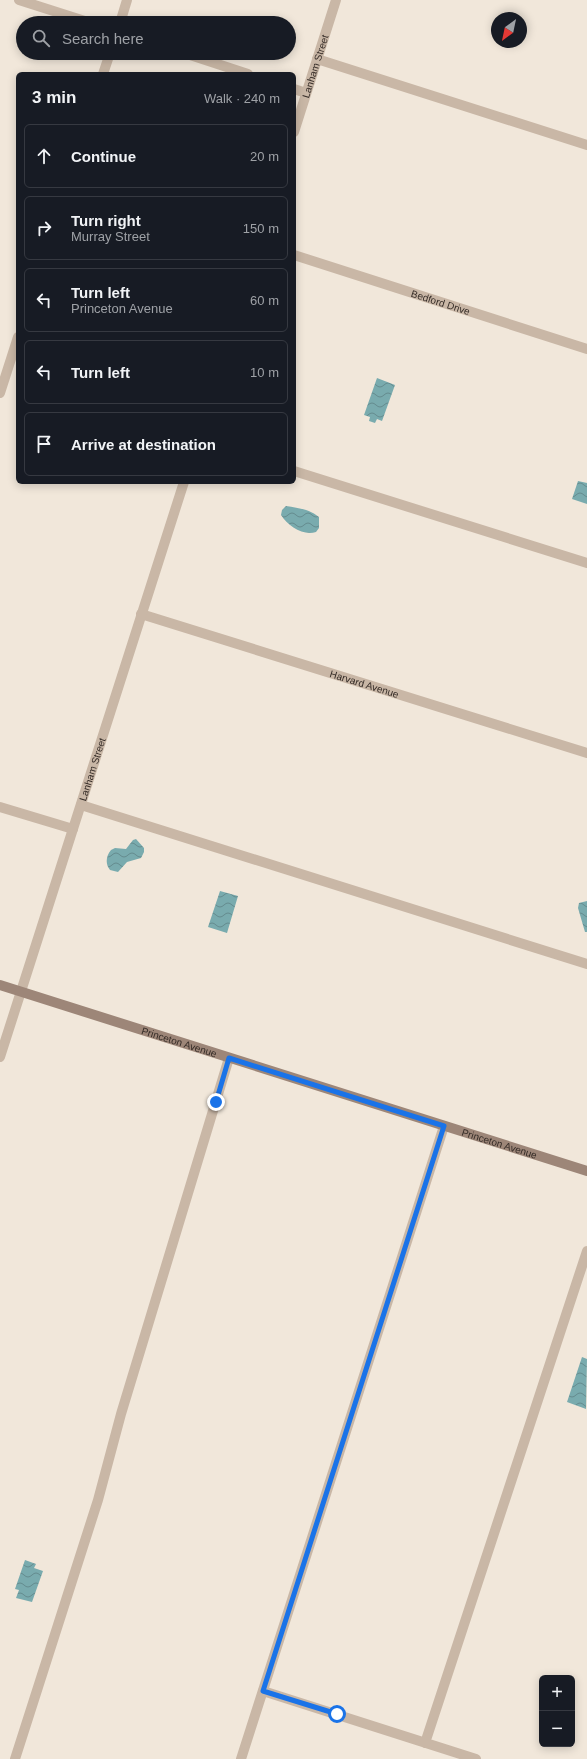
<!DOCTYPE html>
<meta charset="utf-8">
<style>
body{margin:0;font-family:Arial,sans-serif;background:#242831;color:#f1f3f6}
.controls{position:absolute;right:12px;bottom:12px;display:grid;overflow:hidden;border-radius:6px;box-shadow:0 2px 10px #0003}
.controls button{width:36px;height:36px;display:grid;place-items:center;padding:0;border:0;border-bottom:1px solid #363941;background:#171b24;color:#f1f3f6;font:20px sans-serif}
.compass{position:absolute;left:491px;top:12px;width:36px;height:36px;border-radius:50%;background:#171b24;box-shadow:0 2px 10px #0003;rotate:213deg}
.stop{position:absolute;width:12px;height:12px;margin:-9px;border:3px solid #1a73e8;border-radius:50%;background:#fff}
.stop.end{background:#1a73e8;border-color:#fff;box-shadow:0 1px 4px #0008}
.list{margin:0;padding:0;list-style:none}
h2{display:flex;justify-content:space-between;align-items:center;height:52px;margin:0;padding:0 16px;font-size:17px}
h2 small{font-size:13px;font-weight:400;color:#9ea1a6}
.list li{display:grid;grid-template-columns:26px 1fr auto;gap:12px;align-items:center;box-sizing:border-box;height:64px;margin:0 8px 8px;padding:0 8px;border:1px solid #363941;border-radius:6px}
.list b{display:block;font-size:15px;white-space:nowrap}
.list p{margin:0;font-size:13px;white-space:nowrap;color:#9ea1a6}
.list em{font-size:13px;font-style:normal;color:#9ea1a6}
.icon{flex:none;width:22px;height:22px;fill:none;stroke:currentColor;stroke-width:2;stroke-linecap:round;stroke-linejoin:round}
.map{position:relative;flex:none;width:587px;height:1759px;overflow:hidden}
.search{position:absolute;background:#171b24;box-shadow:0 2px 10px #0003;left:16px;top:16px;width:280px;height:44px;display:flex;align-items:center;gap:10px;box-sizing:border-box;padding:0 14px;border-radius:22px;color:#9ea1a6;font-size:15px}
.panel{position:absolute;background:#171b24;box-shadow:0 2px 10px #0003;left:16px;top:72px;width:280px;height:412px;border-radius:6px}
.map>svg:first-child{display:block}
.water{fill:url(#water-waves)}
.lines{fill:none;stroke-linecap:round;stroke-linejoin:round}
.lane{stroke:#c9b7a6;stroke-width:10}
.street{stroke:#c9b7a6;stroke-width:10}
.secondary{stroke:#9d8678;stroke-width:10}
.route{stroke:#1a73e8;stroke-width:5}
.labels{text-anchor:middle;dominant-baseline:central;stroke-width:3;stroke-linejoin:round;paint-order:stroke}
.street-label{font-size:10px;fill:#352c27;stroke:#f9f1e6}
</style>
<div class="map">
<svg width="587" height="1759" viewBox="0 0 587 1759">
<defs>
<pattern id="water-waves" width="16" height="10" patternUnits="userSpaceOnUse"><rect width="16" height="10" fill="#79abae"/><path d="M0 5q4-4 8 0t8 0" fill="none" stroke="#648b8e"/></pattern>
</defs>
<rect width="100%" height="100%" fill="#f1e7da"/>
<path class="water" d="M377,378L395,385L382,421L377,419L375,423L369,421L370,417L364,415Z
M578,481L587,483V504L572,499Z
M286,506C298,508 309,509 319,517V528L316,532C303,536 288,526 281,515L282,510Z
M136,839L144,848V852L141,858L127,862L118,872L110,870C105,864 106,856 111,850L115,848L126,849L133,840Z
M220,891L238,896L227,933L208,927Z
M587,901V932H585L578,908L579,903Z
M582,1357L587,1359L586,1409L567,1402Z
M25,1560L36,1564L34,1568L43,1571L32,1602L16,1598L19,1590L15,1589Z"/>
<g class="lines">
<path class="lane" d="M120,23L127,0
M317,59L587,145
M103,74L110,53
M0,393L18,337
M294,471L587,563
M81,805L587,964
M0,807L73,829
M263,1691L476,1759
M425,1743L587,1251
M15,1759L98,1500L121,1414L229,1058"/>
<g class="street">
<path d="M19,0L91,23"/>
<path d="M184,53L248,74"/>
<path d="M294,89L306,93"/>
<path id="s1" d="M294,132L336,0"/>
<path id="s2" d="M294,255L587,349"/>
<path id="s3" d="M141,614L587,753"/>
<path id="s4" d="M0,1057L184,482"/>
<path d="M241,1759L444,1126"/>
</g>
<path class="secondary" id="s5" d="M0,985L587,1171"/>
</g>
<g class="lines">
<path class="route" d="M216,1102L229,1058L444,1126L263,1691L337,1714"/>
</g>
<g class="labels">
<g class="street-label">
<text stroke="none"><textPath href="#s1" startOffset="69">Lanham Street</textPath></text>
<text stroke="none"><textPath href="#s2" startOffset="154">Bedford Drive</textPath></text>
<text stroke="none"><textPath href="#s3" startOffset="234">Harvard Avenue</textPath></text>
<text stroke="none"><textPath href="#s4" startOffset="302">Lanham Street</textPath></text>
<text stroke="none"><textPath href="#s5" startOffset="188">Princeton Avenue</textPath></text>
<text stroke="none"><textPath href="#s5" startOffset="524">Princeton Avenue</textPath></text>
</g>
</g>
</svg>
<div class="controls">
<button>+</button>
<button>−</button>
</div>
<svg class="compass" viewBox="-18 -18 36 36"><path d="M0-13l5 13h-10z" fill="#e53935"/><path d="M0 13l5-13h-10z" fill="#9ea1a6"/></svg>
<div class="stop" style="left:337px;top:1714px"></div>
<div class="stop end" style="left:216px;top:1102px"></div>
<div class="search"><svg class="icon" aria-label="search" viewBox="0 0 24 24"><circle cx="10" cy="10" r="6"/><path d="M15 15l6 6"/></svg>Search here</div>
<section class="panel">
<h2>3 min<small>Walk · 240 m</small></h2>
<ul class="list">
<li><svg class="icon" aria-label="ahead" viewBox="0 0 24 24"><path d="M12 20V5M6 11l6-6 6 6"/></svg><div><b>Continue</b></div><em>20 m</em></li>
<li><svg class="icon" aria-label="right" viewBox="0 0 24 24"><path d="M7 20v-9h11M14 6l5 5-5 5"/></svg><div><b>Turn right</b><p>Murray Street</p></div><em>150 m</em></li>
<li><svg class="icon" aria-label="left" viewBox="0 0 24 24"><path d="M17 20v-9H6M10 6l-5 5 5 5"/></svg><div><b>Turn left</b><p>Princeton Avenue</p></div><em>60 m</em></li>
<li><svg class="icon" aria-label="left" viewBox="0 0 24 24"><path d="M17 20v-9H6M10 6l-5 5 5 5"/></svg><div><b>Turn left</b></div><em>10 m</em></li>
<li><svg class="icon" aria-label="arrive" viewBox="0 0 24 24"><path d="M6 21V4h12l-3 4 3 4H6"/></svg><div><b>Arrive at destination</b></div></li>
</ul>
</section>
</div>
